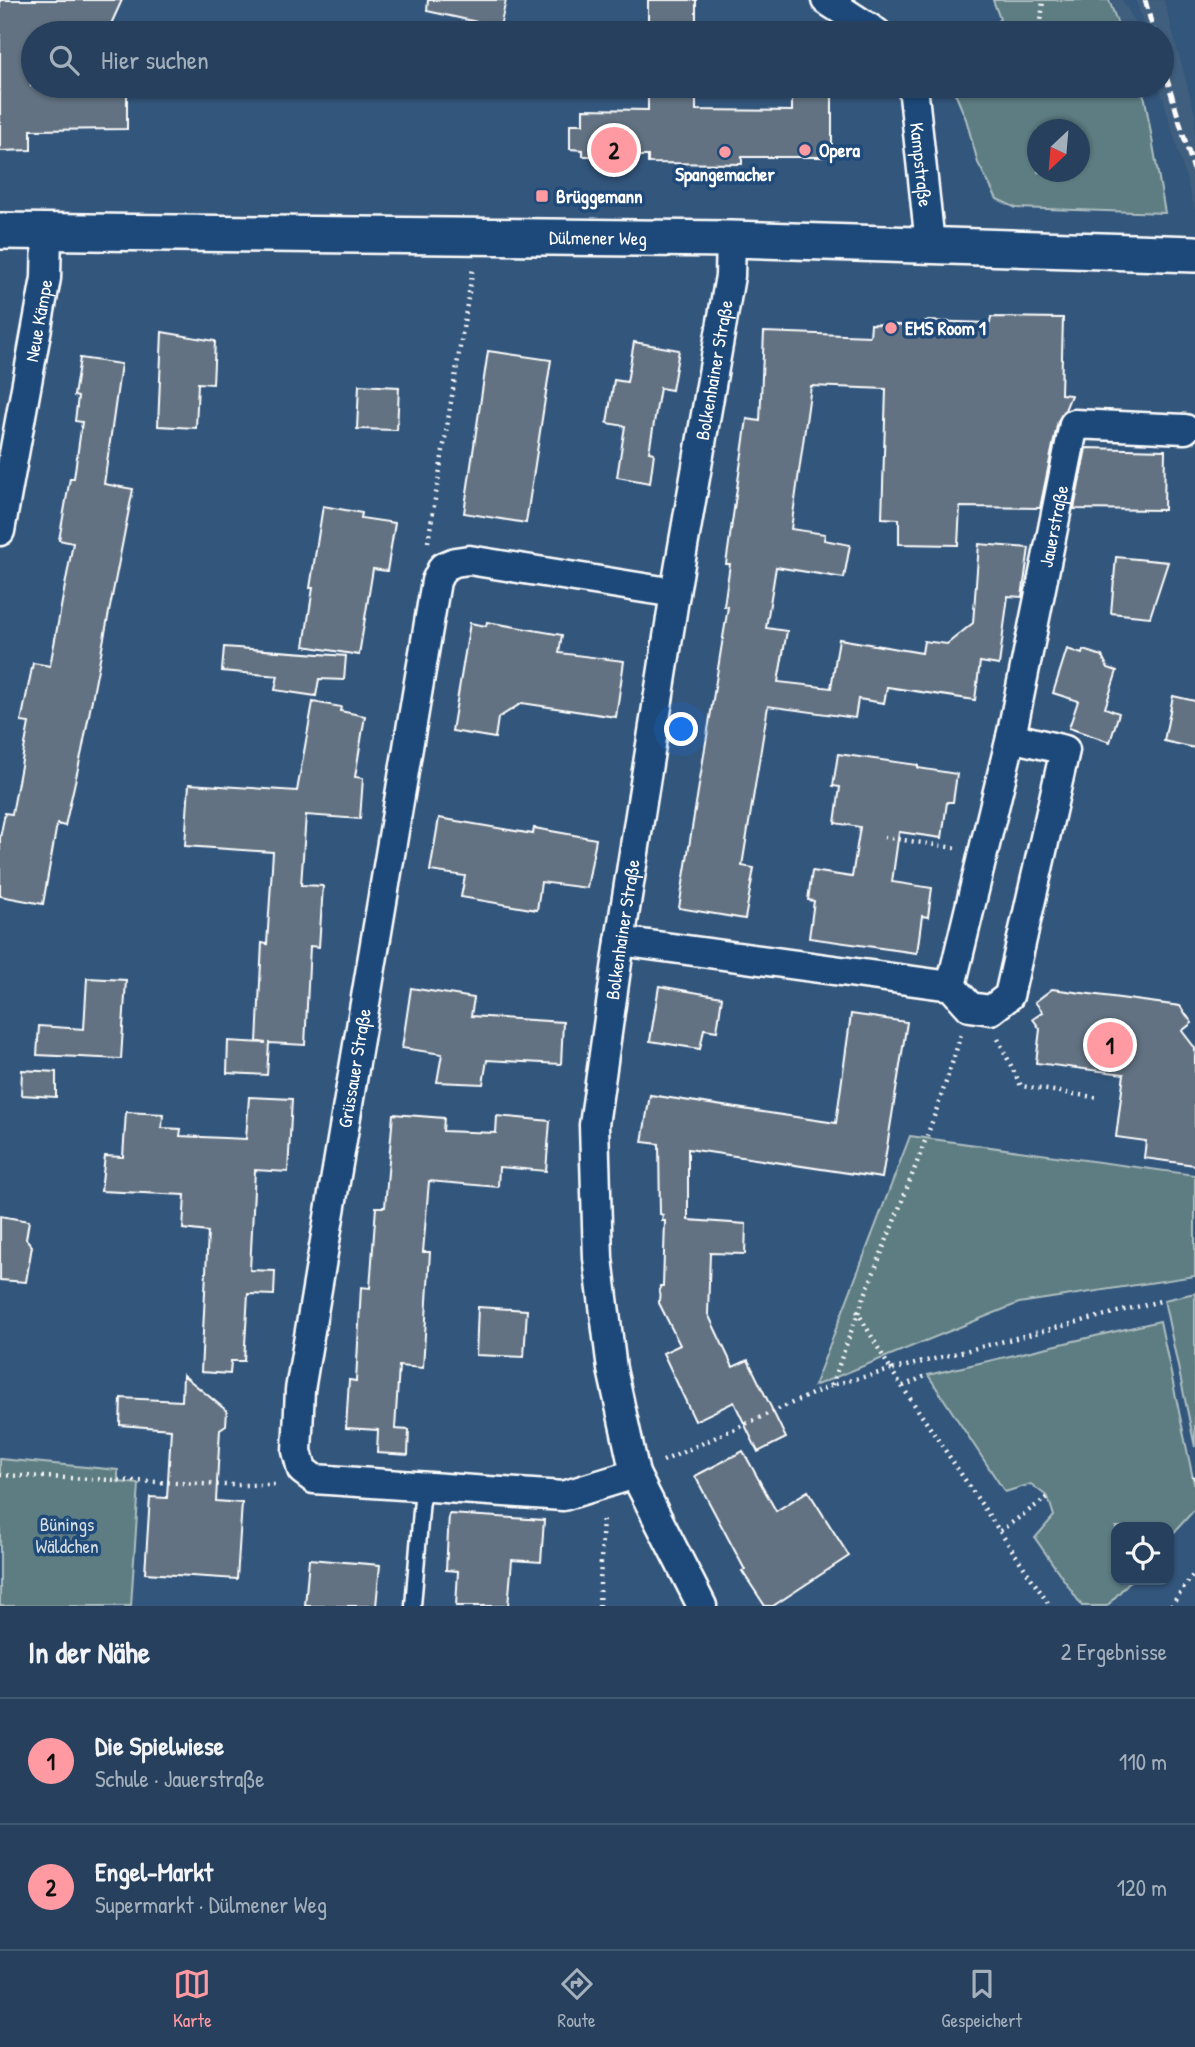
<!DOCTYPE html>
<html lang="de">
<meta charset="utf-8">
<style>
body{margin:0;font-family:"Patrick Hand",sans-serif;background:#324b66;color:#f1f3f6}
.controls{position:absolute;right:21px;bottom:21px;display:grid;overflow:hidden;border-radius:14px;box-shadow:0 2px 5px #0004}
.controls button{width:63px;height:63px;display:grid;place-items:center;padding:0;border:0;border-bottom:2px solid #425972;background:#26405d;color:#f1f3f6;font:35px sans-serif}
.compass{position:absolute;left:1027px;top:119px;width:63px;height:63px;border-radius:50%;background:#26405d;box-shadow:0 2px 5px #0004;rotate:206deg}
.you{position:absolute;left:682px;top:730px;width:24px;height:24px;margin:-18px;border:5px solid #fff;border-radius:50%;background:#1a73e8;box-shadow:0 0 0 10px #1a73e833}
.badge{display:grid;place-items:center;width:46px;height:46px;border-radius:50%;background:#ff9aa2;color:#111;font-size:23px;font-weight:700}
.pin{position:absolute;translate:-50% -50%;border:4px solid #fff;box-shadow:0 2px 7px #0006}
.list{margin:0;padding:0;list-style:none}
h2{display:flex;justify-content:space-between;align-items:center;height:91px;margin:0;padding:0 28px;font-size:30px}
h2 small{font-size:23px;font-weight:400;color:#a4afbc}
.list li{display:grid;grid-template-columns:46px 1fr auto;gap:21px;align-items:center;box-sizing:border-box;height:126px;padding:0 28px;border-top:2px solid #425972}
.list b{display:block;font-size:26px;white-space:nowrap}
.list p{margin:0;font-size:23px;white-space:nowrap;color:#a4afbc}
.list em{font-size:23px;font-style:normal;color:#a4afbc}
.icon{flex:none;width:38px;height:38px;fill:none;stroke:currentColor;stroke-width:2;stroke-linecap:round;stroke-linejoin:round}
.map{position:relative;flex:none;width:1195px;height:1606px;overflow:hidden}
.search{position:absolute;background:#26405d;box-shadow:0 2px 5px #0004;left:21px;right:21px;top:21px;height:77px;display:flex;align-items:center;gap:18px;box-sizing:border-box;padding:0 24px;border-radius:38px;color:#a4afbc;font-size:26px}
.sheet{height:343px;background:#26405d}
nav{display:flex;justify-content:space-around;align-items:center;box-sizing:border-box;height:98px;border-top:2px solid #425972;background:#26405d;font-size:19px;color:#a4afbc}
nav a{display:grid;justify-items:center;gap:4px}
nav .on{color:#ff9aa2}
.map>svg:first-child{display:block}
.built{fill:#415e7e}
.green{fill:#5d7d82;stroke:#aebec0;stroke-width:2;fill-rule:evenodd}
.building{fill:#627282;stroke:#fff;stroke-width:2}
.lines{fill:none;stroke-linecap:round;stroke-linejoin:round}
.service-casing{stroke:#fff;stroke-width:19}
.minor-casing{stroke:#fff;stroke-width:33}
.tertiary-casing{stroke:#fff;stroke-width:40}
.path{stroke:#fff;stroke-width:4.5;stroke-dasharray:2 5;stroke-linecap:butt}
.service{stroke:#1f4a7a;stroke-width:14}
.minor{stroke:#1f4a7a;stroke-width:28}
.tertiary{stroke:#1f4a7a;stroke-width:35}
.rail{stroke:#fff;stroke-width:5;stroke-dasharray:10 5;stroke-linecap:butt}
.poi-dot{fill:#ff9aa2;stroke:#1f4a7a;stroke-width:2.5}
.labels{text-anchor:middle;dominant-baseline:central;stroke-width:7;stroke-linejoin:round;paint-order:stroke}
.poi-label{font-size:19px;font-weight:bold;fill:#fff;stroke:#1f4a7a;text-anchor:start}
.street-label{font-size:19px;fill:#fff;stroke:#1f4a7a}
.park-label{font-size:19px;fill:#d6dee0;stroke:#1f4a7a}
</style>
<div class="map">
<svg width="1195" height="1606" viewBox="0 0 1195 1606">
<rect width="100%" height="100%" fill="#33567c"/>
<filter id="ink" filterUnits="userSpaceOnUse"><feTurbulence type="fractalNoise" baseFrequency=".0143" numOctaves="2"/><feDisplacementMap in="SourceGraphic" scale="14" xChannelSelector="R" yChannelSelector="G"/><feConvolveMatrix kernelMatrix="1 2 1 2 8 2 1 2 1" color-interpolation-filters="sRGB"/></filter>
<g filter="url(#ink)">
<path class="built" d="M1112,0H1122L1142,33H1124L1117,22Z
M1136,0H1164L1195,114V210L1162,94L1157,86H1162V33H1146Z"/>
<path class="green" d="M993,0H1109L1121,33H981L1000,19Z
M952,86H1140L1145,99L1165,213L1016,208L997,199L978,163L966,119ZM1038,130H1080V172H1038Z
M910,1136L1195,1175V1276L1019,1303L814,1386Z
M1195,1293V1447L1164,1300Z
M1160,1321L1195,1488V1509L1169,1538V1527H1116V1580H1131L1107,1606H1082L1035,1538L1054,1516L1048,1497L1031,1484L1005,1492L928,1375Z
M0,1459L118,1470V1482L139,1484L131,1606H0Z"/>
<path class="building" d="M0,0H122L107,33H33V37H31V86H127V129L31,130V150L0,151Z
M428,0H506L500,27L427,11Z
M648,0H696V33H648Z
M648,86H696V110L792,111V86H832V157H742V164L648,163V156H583V150L570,149V124H583V109L648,110Z
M991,317L1063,318L1061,394L1071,395L1065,410L1058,421L1040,508L960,507L958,545L899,544V519L882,518L886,389L811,386L791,529L825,534L824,540L850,545L844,578L776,567L766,628L787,631L778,682L831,688L839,639L922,653L924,641L947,644L973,623L979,544L1029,548L1022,597L1008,596L999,665L980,662L975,700L887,687L884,703L858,699L855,718L768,706L742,866L754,868L745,919L679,908L728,607L724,606L730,564H726L747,419L760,421L764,332L870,336L871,324L925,326V321L990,323Z
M162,332L215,341L213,384L198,383L196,428L158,426Z
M634,342L679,350L672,390L660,388L649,452L654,453L650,483L617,477L625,426L607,423L614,380L627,382Z
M488,351L551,360L526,523L464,513Z
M80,358L121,364L104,484L133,489L82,751L65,826L57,824L43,904L0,896V838L5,813L12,814L29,723L21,722L33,663L50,666L73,543L59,540L70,478H74L82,422L75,421L78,397L74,396Z
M359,385L399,387L397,430L357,429Z
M1086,448L1165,450L1164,510L1074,509Z
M323,506L362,513L361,518L395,523L387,571L373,569L359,655L304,646L313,588H310Z
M1116,557L1168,562L1150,617L1111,613Z
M487,622L562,635L559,653L624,661L616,717L522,703L498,718L495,738L452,731L470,623L486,626Z
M224,647L346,656L344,680L319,679L316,696L275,690L278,676L222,671Z
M1067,649L1082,654L1083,650L1102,656L1108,668L1117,671L1105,708L1119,713L1110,742L1069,728L1078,701L1053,693Z
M1173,696L1195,701V748L1164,741Z
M313,702L341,707L340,711L365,716L355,777L363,778L360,819L306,815L301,885L323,886L319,947L310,946L305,1045L269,1043L267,1075L227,1073L228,1041L266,1043L257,1042L262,943L267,944L273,852L185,846L189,784L297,791Z
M838,754L918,765V768L957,774L953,802H947L942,838L899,832L892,882L932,888L928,917L922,916L917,953L809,938L814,901L808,900L812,871L852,877L860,827L835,823L840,787L833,786Z
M439,818L533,834L534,828L596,839L587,888L541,882L537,910L461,897L465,876L430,871Z
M87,978L126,980L121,1059L37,1055L39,1026L84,1029Z
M659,986L722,997L717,1031L704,1029L700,1049L650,1041Z
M411,988L474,998L471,1016L563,1022L561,1064L487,1060L483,1084L437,1082L442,1054L402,1048Z
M1052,989L1180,1006L1192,1023L1182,1031L1195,1048V1165L1144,1158L1146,1141L1116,1137L1124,1074L1036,1063L1040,1029L1033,1019L1043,1012L1035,1002Z
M851,1014L907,1022L882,1178L688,1149V1220L746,1224L745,1254L710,1253L708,1314L733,1367L748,1360L786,1438L758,1452L734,1402L695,1421L663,1353L680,1345L659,1303L660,1286H663L665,1221H662L663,1215L660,1214L659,1144L642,1142L650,1095L836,1123Z
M22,1070L56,1072V1097L21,1095Z
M249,1097L292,1099L288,1172L255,1170L250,1270L275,1271L274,1295L248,1294L244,1361H231L230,1374L201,1372L208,1232L183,1229L185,1195L101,1191L105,1156L123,1157L126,1112L163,1114L162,1128L181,1129L180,1136L246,1139Z
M393,1114L444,1118L443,1131L496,1133L497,1116L550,1121L546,1171L499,1167L498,1187L429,1181L423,1252H430L423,1368L399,1366L395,1429L409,1430L408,1455L377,1453L378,1430L346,1428L349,1380L356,1381L361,1287L370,1288L376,1207H385Z
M0,1216L29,1221L26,1239L32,1246L26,1282L0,1280Z
M478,1307L527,1310L524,1357L476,1355Z
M183,1375L227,1411L226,1425L220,1429L216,1501L242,1503L237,1579L145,1573L150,1497L167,1498L171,1429L120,1425L121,1398L182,1401Z
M743,1451L776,1511L808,1491L849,1556L773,1606H765L742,1571L745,1570L695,1476Z
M449,1514L544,1520L541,1562L512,1560L508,1606H456L458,1571L446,1570Z
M309,1559L380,1565L376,1606H305Z"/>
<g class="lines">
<g class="service-casing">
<path id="service" d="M413,1606L423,1487"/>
</g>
<g class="minor-casing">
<g id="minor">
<path d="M826,0L877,33"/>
<path id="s1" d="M913,86L930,244"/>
<path id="s2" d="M0,531L46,278L47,233"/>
<path id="s3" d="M1011,737L1074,424L1185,429"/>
<path d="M620,941L951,986L970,1007L991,1010L1009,996L1065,750L1011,737L951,986"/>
<path id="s4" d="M635,1474L563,1496L314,1479L302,1470L297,1451L300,1390L436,581L443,567L455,562L469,560L675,593"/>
<path id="s5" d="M702,1606L635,1474L612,1369L598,1258L594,1125L620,941L675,593L730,276L731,239"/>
</g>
</g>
<g class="tertiary-casing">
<g id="tertiary">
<path id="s6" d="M0,231L731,239L1195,254"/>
</g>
</g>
<path class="path" d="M1037,33L1041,22L1043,0
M428,542L473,268
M884,837L955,848
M998,1039L1021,1086L1100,1098
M857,1311L891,1370L1164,1300
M832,1385C872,1267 926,1154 961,1034
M903,1386L928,1375
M663,1461L832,1385L891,1370L1050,1606
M0,1475L224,1485H277
M1193,1478L1195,1477
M1000,1531L1048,1497
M599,1606L603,1516
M1171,1606L1195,1572"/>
<use href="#service" class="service"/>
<use href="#minor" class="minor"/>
<use href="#tertiary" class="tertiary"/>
<path class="rail" d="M1145,0L1154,33
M1162,62L1195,174"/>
</g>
</g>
<g class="poi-dot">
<circle cx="805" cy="150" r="7"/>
<circle cx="725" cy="152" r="7"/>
<rect x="535" y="189" width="14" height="14" rx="3.5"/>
<circle cx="891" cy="328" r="7"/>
</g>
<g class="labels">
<g class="poi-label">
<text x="819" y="150">Opera</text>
<text x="725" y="174" text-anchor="middle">Spangemacher</text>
<text x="556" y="196">Brüggemann</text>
<text x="905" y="328">EMS Room 1</text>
</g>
<g class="street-label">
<text stroke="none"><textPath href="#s1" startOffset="79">Kampstraße</textPath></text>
<text stroke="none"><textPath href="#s6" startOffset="598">Dülmener Weg</textPath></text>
<text stroke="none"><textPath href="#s2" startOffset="214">Neue Kämpe</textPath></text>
<text stroke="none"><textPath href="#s5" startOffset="1265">Bolkenhainer Straße</textPath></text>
<text stroke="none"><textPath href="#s3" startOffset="215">Jauerstraße</textPath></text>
<text stroke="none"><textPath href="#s5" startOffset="698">Bolkenhainer Straße</textPath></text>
<text stroke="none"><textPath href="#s4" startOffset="747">Grüssauer Straße</textPath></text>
</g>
<g class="park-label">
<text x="67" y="1524">Bünings<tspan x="67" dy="22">Wäldchen</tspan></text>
</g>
</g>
</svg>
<div class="controls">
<button><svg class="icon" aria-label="locate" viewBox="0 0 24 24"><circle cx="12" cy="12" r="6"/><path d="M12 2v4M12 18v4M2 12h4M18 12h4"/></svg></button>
</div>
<svg class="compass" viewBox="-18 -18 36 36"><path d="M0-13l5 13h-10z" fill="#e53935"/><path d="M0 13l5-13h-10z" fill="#a4afbc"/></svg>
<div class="you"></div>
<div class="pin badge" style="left:1110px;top:1045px">1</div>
<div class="pin badge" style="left:614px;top:150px">2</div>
<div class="search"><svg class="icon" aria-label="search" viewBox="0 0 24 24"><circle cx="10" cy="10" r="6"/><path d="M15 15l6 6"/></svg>Hier suchen</div>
</div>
<section class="sheet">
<h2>In der Nähe<small>2 Ergebnisse</small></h2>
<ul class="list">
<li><span class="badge">1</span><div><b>Die Spielwiese</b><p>Schule · Jauerstraße</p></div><em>110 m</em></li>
<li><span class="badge">2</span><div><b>Engel-Markt</b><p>Supermarkt · Dülmener Weg</p></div><em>120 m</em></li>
</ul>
</section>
<nav>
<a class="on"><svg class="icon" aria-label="map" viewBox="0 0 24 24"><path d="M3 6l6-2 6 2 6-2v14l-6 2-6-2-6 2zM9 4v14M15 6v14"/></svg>Karte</a>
<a><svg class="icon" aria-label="directions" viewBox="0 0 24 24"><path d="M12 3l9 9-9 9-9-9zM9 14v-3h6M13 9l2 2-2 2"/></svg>Route</a>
<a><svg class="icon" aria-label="saved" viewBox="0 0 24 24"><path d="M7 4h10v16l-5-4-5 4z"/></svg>Gespeichert</a>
</nav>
